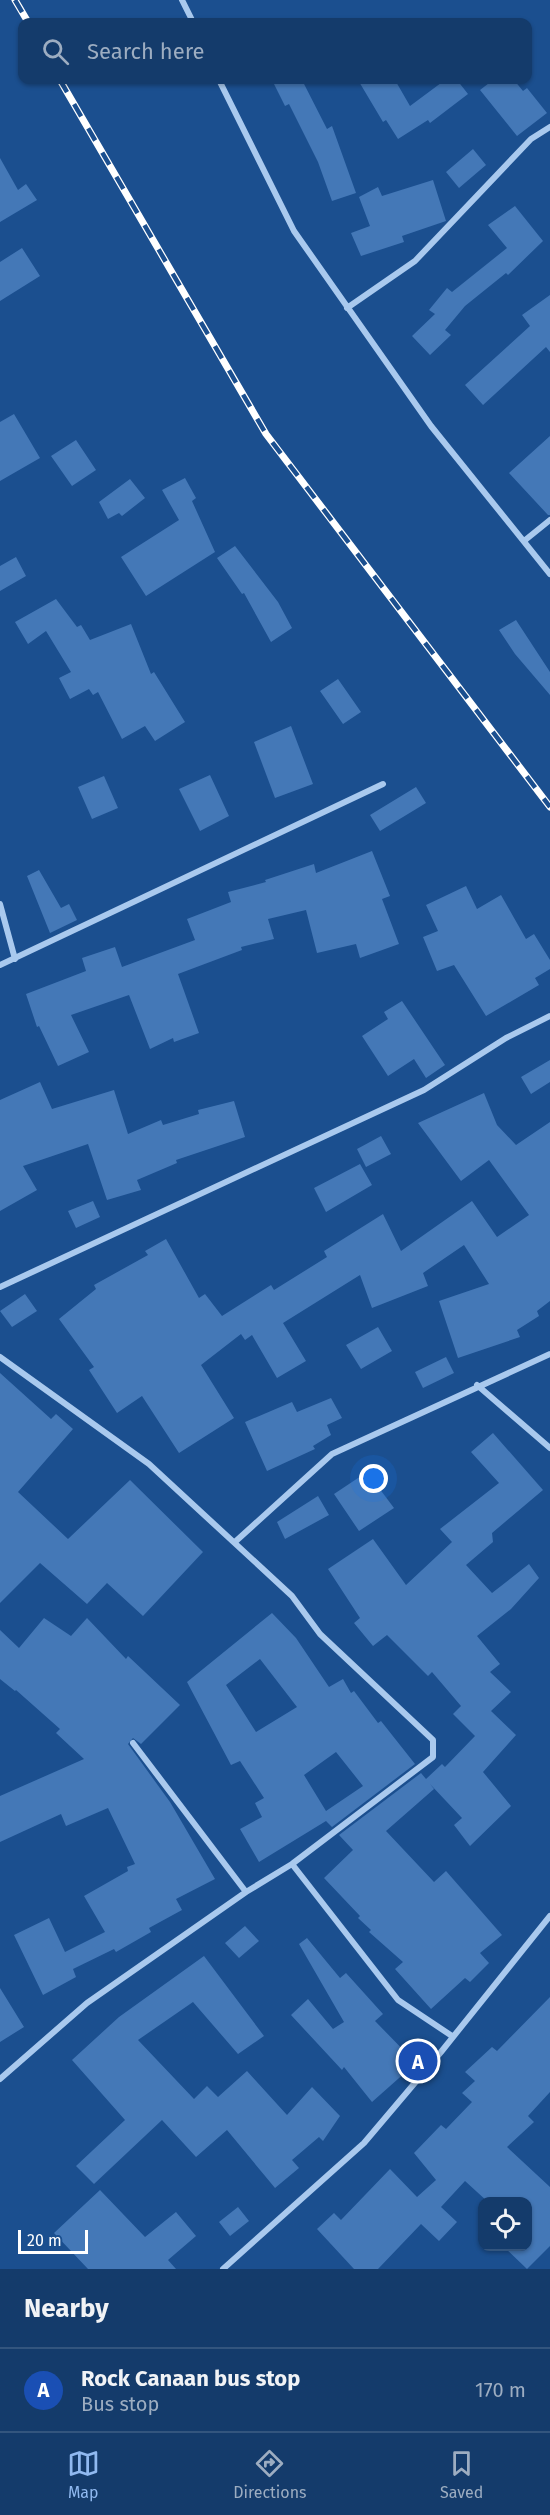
<!DOCTYPE html>
<style>
body{margin:0;font-family:"Fira Sans",sans-serif;background:#214673;color:#f1f3f6}
.controls{position:absolute;right:18px;bottom:18px;display:grid;overflow:hidden;border-radius:12px;box-shadow:0 2px 4px #0004}
.controls button{width:54px;height:54px;display:grid;place-items:center;padding:0;border:0;border-bottom:2px solid #33557e;background:#143b6b;color:#f1f3f6;font:30px sans-serif}
.scale{position:absolute;left:18px;bottom:15px;width:70px;box-sizing:border-box;padding-left:6px;border:3px solid #fff;border-top:0;font-size:16px;line-height:21px;white-space:nowrap;color:#fff;-webkit-text-stroke:4px #1b4f8f;paint-order:stroke}
.you{position:absolute;left:374px;top:1479px;width:21px;height:21px;margin:-15px;border:4px solid #fff;border-radius:50%;background:#1a73e8;box-shadow:0 0 0 9px #1a73e833}
.badge{display:grid;place-items:center;width:39px;height:39px;border-radius:50%;background:#90b9f0;color:#fff;font-size:20px;font-weight:700}
.pin{position:absolute;translate:-50% -50%;border:3px solid #fff;box-shadow:0 2px 6px #0006}
.list{margin:0;padding:0;list-style:none}
h2{display:flex;justify-content:space-between;align-items:center;height:78px;margin:0;padding:0 24px;font-size:26px}
h2 small{font-size:20px;font-weight:400;color:#9dadc1}
.list li{display:grid;grid-template-columns:39px 1fr auto;gap:18px;align-items:center;box-sizing:border-box;height:84px;padding:0 24px;border-top:2px solid #33557e}
.list b{display:block;font-size:22px;white-space:nowrap}
.list p{margin:0;font-size:20px;white-space:nowrap;color:#9dadc1}
.list em{font-size:20px;font-style:normal;color:#9dadc1}
.icon{flex:none;width:33px;height:33px;fill:none;stroke:currentColor;stroke-width:2;stroke-linecap:round;stroke-linejoin:round}
.map{position:relative;flex:none;width:550px;height:2269px;overflow:hidden}
.search{position:absolute;background:#143b6b;box-shadow:0 2px 4px #0004;left:18px;right:18px;top:18px;height:66px;display:flex;align-items:center;gap:15px;box-sizing:border-box;padding:0 21px;border-radius:12px;color:#9dadc1;font-size:22px}
.sheet{height:162px;background:#143b6b}
nav{display:flex;justify-content:space-around;align-items:center;box-sizing:border-box;height:84px;border-top:2px solid #33557e;background:#143b6b;font-size:16px;color:#9dadc1}
nav a{display:grid;justify-items:center;gap:3px}
nav .on{color:#90b9f0}
.map>svg:first-child{display:block}
.building{fill:#4478b7;fill-rule:evenodd}
.lines{fill:none;stroke-linecap:round;stroke-linejoin:round}
.minor{stroke:#a9c9ee;stroke-width:6}
.rail-casing{stroke:#fff;stroke-width:7}
.rail{stroke:#1b4f8f;stroke-width:4.5;stroke-dasharray:14;stroke-linecap:butt}
</style>
<div class="map">
<svg width="550" height="2269" viewBox="0 0 550 2269">
<rect width="100%" height="100%" fill="#1b4f8f"/>
<path class="building" d="M272,80H302L327,129L332,126L356,193L332,201L318,162L289,104L285,106Z
M358,80H395L410,106L445,80H457L468,94L430,123L428,120L398,139L386,120L383,122Z
M493,80H514L523,91L527,88L547,113L517,136L480,90Z
M473,149L486,165L459,188L446,172Z
M0,158L18,190L26,184L37,200L0,222Z
M433,180L446,221L402,236L404,242L361,256L351,233L370,226L359,197L378,187L382,196Z
M515,206L543,241L508,275L506,273L465,306L445,330L451,335L430,355L412,336L435,314L429,310L447,288L452,292L507,248L488,225Z
M22,248L40,276L0,301V262Z
M550,295V352L546,347L483,405L465,385L530,326L522,315Z
M14,414L40,458L0,481V422Z
M550,436V515H548L509,473Z
M76,440L96,470L72,486L51,456Z
M185,478L196,498L192,501L215,552L146,596L121,557L179,520L162,490Z
M130,479L145,498L122,516L119,513L108,519L99,502Z
M235,546L278,602L292,628L271,642L244,593L242,594L217,558Z
M16,557L26,576L0,591V566Z
M56,599L77,627L81,625L90,640L131,624L151,674L154,672L185,722L155,741L145,726L122,739L98,692L93,695L89,689L70,699L59,678L71,672L46,631L28,644L15,622Z
M516,620L550,672V695L515,654L499,630Z
M338,679L361,712L343,724L320,691Z
M291,726L313,784L275,798L254,742Z
M210,775L229,816L200,831L179,789Z
M104,776L118,808L92,819L78,787Z
M416,787L426,803L380,831L370,815Z
M372,851L390,896L382,899L399,944L360,958L356,944L317,953L306,910L268,919L274,939L241,947L242,950L178,974L199,1033L174,1042L173,1038L150,1049L129,995L71,1015L89,1052L58,1066L39,1026L37,1027L26,994L86,971L82,958L115,947L122,967L195,940L187,919L231,902L228,892L266,882L265,880L314,864L316,873Z
M39,870L61,908L69,904L77,920L50,933L27,876Z
M466,886L477,909L501,895L526,939L534,934L550,960V969L535,978L539,985L486,1016L454,965L437,971L423,937L438,931L426,905Z
M402,1001L445,1065L426,1078L414,1059L388,1076L362,1036L388,1019L384,1012Z
M550,1060V1082L531,1094L521,1077Z
M40,1082L52,1109L114,1090L128,1134L161,1120L163,1125L199,1114L198,1110L234,1101L245,1137L176,1160L177,1163L137,1180L141,1190L107,1200L88,1144L23,1166L37,1190L0,1211V1100Z
M484,1093L497,1125L516,1145L550,1122V1301L537,1311L539,1316L517,1330L520,1337L458,1358L439,1301L489,1284L464,1245L423,1273L428,1286L372,1308L360,1275L283,1323L306,1361L277,1378L252,1335L245,1340L241,1334L201,1365L234,1418L179,1453L142,1396L117,1413L89,1370L94,1367L59,1319L96,1289L94,1285L148,1255L145,1251L166,1239L199,1298L205,1294L222,1316L271,1285L274,1290L327,1257L324,1251L383,1214L401,1251L472,1201L497,1237L529,1215L489,1160L461,1181L418,1123Z
M381,1136L391,1154L366,1167L357,1149Z
M360,1164L372,1185L326,1212L314,1188Z
M93,1201L100,1217L76,1228L68,1211Z
M25,1294L37,1311L12,1327L0,1311Z
M378,1327L392,1351L361,1369L346,1345Z
M446,1357L454,1373L423,1388L415,1372Z
M0,1373L51,1419L56,1414L73,1429L18,1492L68,1539L130,1480L203,1552L143,1616L107,1583L87,1604L40,1563L0,1603Z
M331,1398L342,1418L327,1425L331,1435L313,1446L315,1449L267,1471L245,1422L292,1402L297,1412Z
M493,1433L543,1490L492,1533L493,1542L466,1565L492,1593L529,1564L539,1578L511,1609L477,1636L500,1664L490,1672L511,1692L491,1711L516,1735L483,1772L511,1806L470,1846L454,1825L462,1818L430,1784L434,1789L386,1831L434,1882L446,1871L502,1935L480,1953L489,1963L470,1982L465,1978L431,2009L395,1969L403,1962L369,1932L371,1930L358,1918L360,1916L324,1878L353,1850L339,1835L421,1773L426,1779L442,1764L445,1767L475,1736L453,1714L461,1706L432,1672L428,1676L387,1635L373,1646L354,1623L360,1618L328,1569L373,1539L406,1585L452,1542L440,1529L499,1483L471,1452Z
M367,1472L394,1508L359,1531L334,1494Z
M318,1496L329,1515L285,1539L277,1522Z
M272,1613L296,1638L329,1687L343,1679L351,1693L354,1691L378,1723L381,1721L415,1764L332,1827L326,1821L259,1862L240,1829L262,1817L255,1803L264,1798L240,1761L231,1765L187,1682ZM260,1659L297,1707L256,1732L226,1685ZM336,1752L363,1786L326,1811L304,1775Z
M44,1618L71,1636L87,1618L126,1659L128,1656L180,1705L141,1744L133,1738L128,1744L170,1802L215,1879L176,1899L182,1910L149,1928L151,1932L116,1952L114,1949L73,1969L76,1977L43,1995L14,1935L49,1918L65,1952L105,1932L84,1896L128,1871L127,1867L135,1864L108,1808L66,1826L61,1814L0,1842V1796L84,1759L56,1733L60,1729L16,1690L15,1691L0,1679V1630L19,1648Z
M245,1926L259,1941L239,1958L225,1943Z
M307,1938L340,1978L346,1973L383,2014L375,2021L416,2063L372,2102L344,2067L342,2070L291,2015L308,1999L333,2029L344,2022L299,1944Z
M204,1956L264,2036L238,2054L193,2002L138,2040L194,2099L207,2086L218,2097L247,2071L287,2115L312,2087L340,2116L323,2141L319,2137L292,2160L299,2168L275,2188L227,2130L196,2157L162,2120L94,2184L76,2166L125,2120L72,2060L119,2017Z
M0,1988L24,2027L0,2042Z
M550,1997V2092L528,2116L534,2122L507,2147L550,2187V2246L527,2269L504,2247H528V2202H488L465,2181L441,2207L457,2222L439,2241L421,2224L378,2269H354L317,2229L334,2213L341,2220L390,2169L417,2197L436,2180L414,2153L441,2125L446,2129L472,2102L462,2093L475,2081L465,2072L492,2047L497,2051Z
M100,2190L145,2237L176,2212L196,2236L168,2260L176,2269H88L54,2233Z
M238,2207L249,2221L230,2236L219,2222Z"/>
<g class="lines">
<path class="minor" d="M182,0L193,22
M219,80L294,231L431,426L550,574
M347,308L415,261L531,139L550,127
M524,541L550,520
M0,904L15,959
M0,965L383,784
M0,1287L424,1090L506,1038L550,1016
M0,1357L149,1464L292,1596L320,1634L433,1740V1757L292,1864L246,1892L87,2003L0,2079
M477,1385L550,1448
M236,1541L332,1454L550,1354
M133,1743L246,1892
M292,1864L398,2000L452,2036
M223,2269L364,2143L441,2052L550,1916"/>
<g class="rail-casing">
<path id="rail" d="M15,0L28,22
M60,80L266,434L550,807"/>
</g>
<use href="#rail" class="rail"/>
</g>
</svg>
<div class="controls">
<button><svg class="icon" aria-label="locate" viewBox="0 0 24 24"><circle cx="12" cy="12" r="6"/><path d="M12 2v4M12 18v4M2 12h4M18 12h4"/></svg></button>
</div>
<div class="scale">20 m</div>
<div class="you"></div>
<div class="pin badge" style="left:418px;top:2061px;background:#1a4fb4">A</div>
<div class="search"><svg class="icon" aria-label="search" viewBox="0 0 24 24"><circle cx="10" cy="10" r="6"/><path d="M15 15l6 6"/></svg>Search here</div>
</div>
<section class="sheet">
<h2>Nearby<small></small></h2>
<ul class="list">
<li><span class="badge" style="background:#1a4fb4">A</span><div><b>Rock Canaan bus stop</b><p>Bus stop</p></div><em>170 m</em></li>
</ul>
</section>
<nav>
<a class="on"><svg class="icon" aria-label="map" viewBox="0 0 24 24"><path d="M3 6l6-2 6 2 6-2v14l-6 2-6-2-6 2zM9 4v14M15 6v14"/></svg>Map</a>
<a><svg class="icon" aria-label="directions" viewBox="0 0 24 24"><path d="M12 3l9 9-9 9-9-9zM9 14v-3h6M13 9l2 2-2 2"/></svg>Directions</a>
<a><svg class="icon" aria-label="saved" viewBox="0 0 24 24"><path d="M7 4h10v16l-5-4-5 4z"/></svg>Saved</a>
</nav>
